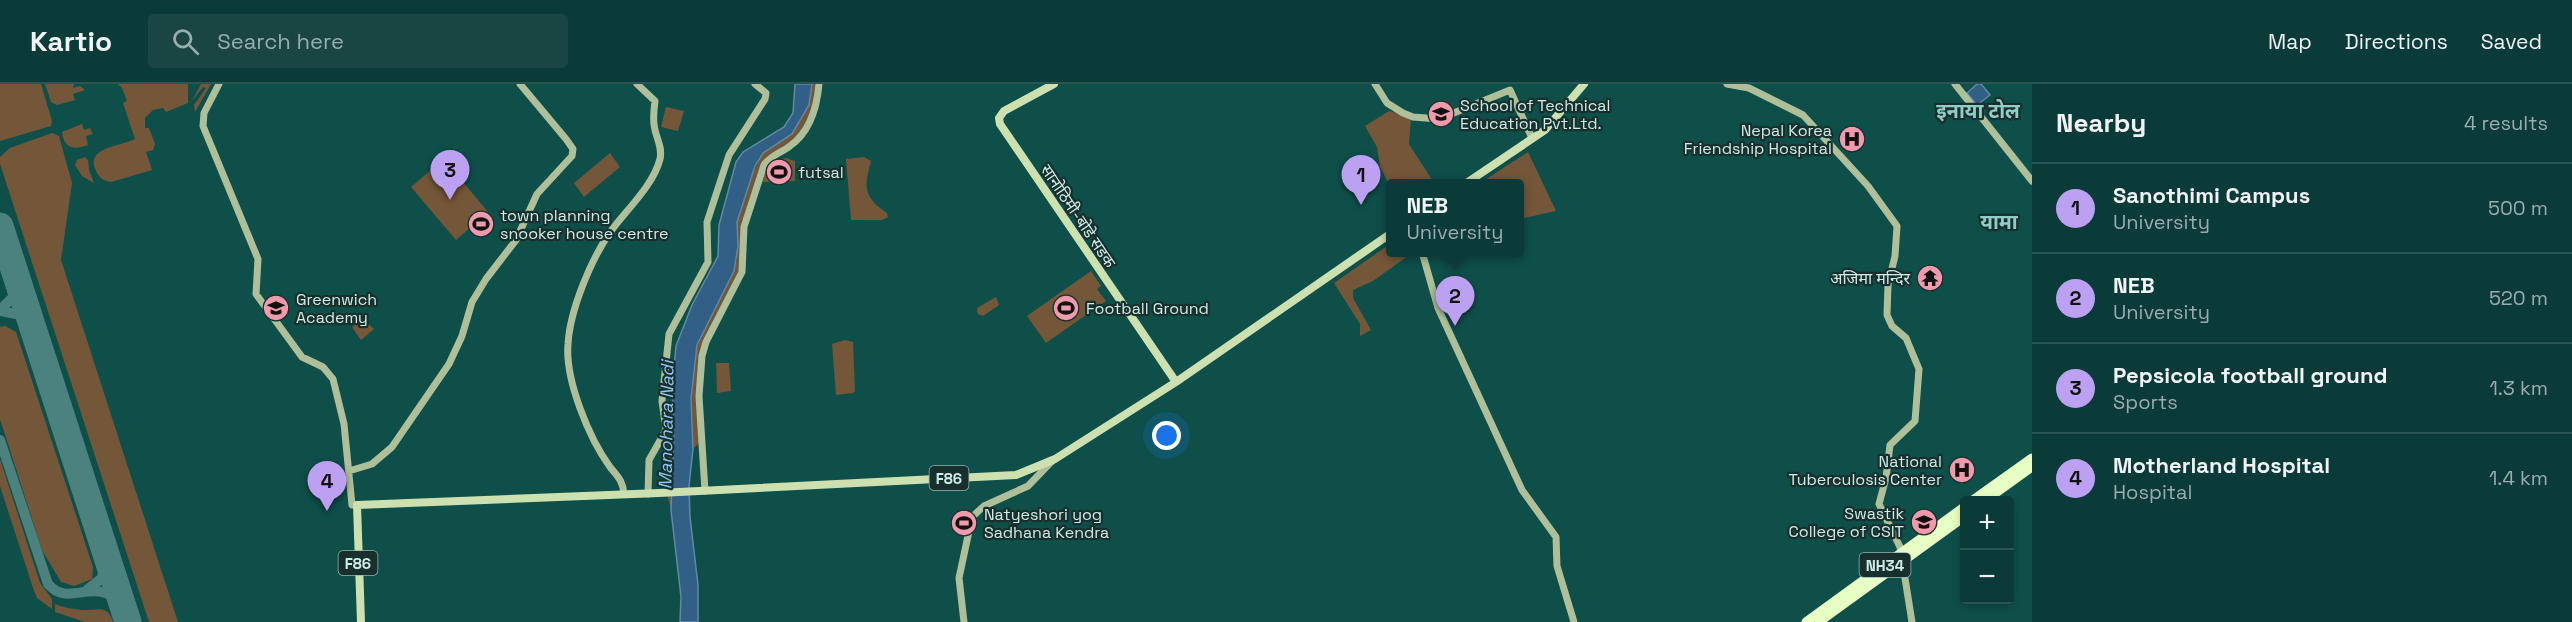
<!DOCTYPE html>
<meta charset="utf-8">
<style>
body{margin:0;font-family:"Space Grotesk","Noto Sans Devanagari",sans-serif;background:#194643;color:#f1f3f6}
.controls{position:absolute;right:18px;bottom:18px;display:grid;overflow:hidden;border-radius:6px;box-shadow:0 3px 9px #0003}
.controls button{width:54px;height:54px;display:grid;place-items:center;padding:0;border:0;border-bottom:2px solid #2b5553;background:#0b3b38;color:#f1f3f6;font:30px sans-serif}
.you{position:absolute;left:1167px;top:352px;width:21px;height:21px;margin:-15px;border:4px solid #fff;border-radius:50%;background:#1a73e8;box-shadow:0 0 0 9px #1a73e833}
.badge{display:grid;place-items:center;width:39px;height:39px;border-radius:50%;background:#bca0f2;color:#111;font-size:20px;font-weight:700}
.pin{position:absolute;translate:-50% -50px;filter:drop-shadow(0 2px 3px #0008)}
.pin::after{content:'';position:absolute;top:32px;width:21px;height:18px;background:inherit;clip-path:polygon(0 0,100% 0,50% 100%)}
.popup{position:absolute;left:1386px;top:95px;width:138px;height:78px;box-sizing:border-box;display:grid;place-content:center;border-radius:6px;background:#0b3b38;filter:drop-shadow(0 2px 4px #0005);font-size:20px;white-space:nowrap;color:#9aadae}
.popup b{font-size:22px;color:#f1f3f6}
.popup::after{content:'';position:absolute;left:50%;top:100%;margin-left:-12px;border:12px solid transparent;border-top-color:#0b3b38}
.list{margin:0;padding:0;list-style:none}
h2{display:flex;justify-content:space-between;align-items:center;height:78px;margin:0;padding:0 24px;font-size:26px}
h2 small{font-size:20px;font-weight:400;color:#9aadae}
.list li{display:grid;grid-template-columns:39px 1fr auto;gap:18px;align-items:center;box-sizing:border-box;height:90px;padding:0 24px;border-top:2px solid #2b5553}
.list b{display:block;font-size:22px;white-space:nowrap}
.list p{margin:0;font-size:20px;white-space:nowrap;color:#9aadae}
.list em{font-size:20px;font-style:normal;color:#9aadae}
.icon{flex:none;width:33px;height:33px;fill:none;stroke:currentColor;stroke-width:2;stroke-linecap:round;stroke-linejoin:round}
.map{position:relative;flex:none;width:2032px;height:538px;overflow:hidden}
header{display:flex;align-items:center;gap:36px;box-sizing:border-box;height:84px;padding:0 30px;background:#0b3b38;border-bottom:2px solid #2b5553}
header strong{font-size:28px}
nav{display:flex;gap:33px;margin-inline-start:auto;font-size:21px}
.search{width:420px;height:54px;background:#194643;display:flex;align-items:center;gap:15px;box-sizing:border-box;padding:0 21px;border-radius:6px;color:#9aadae;font-size:22px}
main{display:flex}
aside{flex:1;background:#0b3b38}
.map>svg:first-child{display:block}
.green{fill:#745738}
.water{fill:#315f85;stroke:#608aa3;stroke-width:1.5}
.lines{fill:none;stroke-linecap:round;stroke-linejoin:round}
.taxiway{stroke:#4c827d;stroke-width:10}
.runway{stroke:#4c827d;stroke-width:27}
.secondary{stroke:#afbf99;stroke-width:7}
.primary{stroke:#cde1b0;stroke-width:8}
.highway{stroke:#e7ffc4;stroke-width:9}
.labels{text-anchor:middle;dominant-baseline:central;stroke-width:4.5;stroke-linejoin:round;paint-order:stroke}
.shield{fill:#18302d;stroke:#98b4b0;stroke-width:1.5}
.shield-label{font-size:15px;font-weight:bold;fill:#cfede8}
.poi-label{font-size:16px;fill:#cfede8;stroke:#18302d;text-anchor:start}
.street-label{font-size:16px;fill:#cfede8;stroke:#18302d}
.water-label{font-size:18px;font-style:italic;fill:#8fc5f4;stroke:#18302d}
.quarter-label{font-size:20px;font-weight:bold;fill:#91cdc5;stroke:#18302d}
</style>
<header>
<strong>Kartio</strong>
<div class="search"><svg class="icon" aria-label="search" viewBox="0 0 24 24"><circle cx="10" cy="10" r="6"/><path d="M15 15l6 6"/></svg>Search here</div>
<nav><a>Map</a><a>Directions</a><a>Saved</a></nav>
</header>
<main>
<div class="map">
<svg width="2032" height="538" viewBox="0 0 2032 538">
<rect width="100%" height="100%" fill="#0f4f4a"/>
<path class="green" d="M0,0H41L52,37L51,42L0,57Z
M45,0H74L73,4L80,2L85,6L73,10L75,16L57,21L51,18Z
M118,0H188V19L166,28L163,24L153,26L145,34V44H149L155,60L153,66L146,68L152,86L111,98C104,97 99,94 96,87C84,63 122,62 135,55L123,19L127,17L122,4Z
M201,0H211L195,28L194,21L206,4L203,3L192,17Z
M812,0H817L813,27L796,54L766,74L757,92L748,128L739,187L705,254L699,359L693,365L691,315L697,261L731,193L737,176V138L751,93L763,69L792,50L809,21Z
M666,23L684,27L678,47L661,43Z
M1389,27L1411,33L1409,60L1434,99L1390,102L1380,83L1377,63L1365,42Z
M82,40L84,46L90,44L93,50L86,52L88,61C74,66 64,65 62,48Z
M52,49L59,52L72,99L61,176L178,538H149L0,80V73L10,64Z
M1528,68L1556,127L1520,135V100L1480,99Z
M610,69L620,83L584,113L574,99Z
M85,73L88,76L89,86L94,99L82,92L75,81L77,76Z
M864,73L871,77C864,103 863,113 887,129L888,133L882,136H851L846,75Z
M786,74L795,77V97L763,98L764,90L773,76Z
M444,75L488,128L456,156L411,103Z
M1390,160V168L1412,169L1373,197L1353,206V214L1371,246L1360,252V240L1334,199Z
M1091,187L1101,202L1097,205L1106,217L1046,259L1027,232Z
M996,213L999,221L983,232L978,230L977,224Z
M362,234L374,245L361,256L352,243Z
M5,242L16,248L93,483L92,495L74,502L61,498L42,466L0,335V243Z
M845,256L853,258L855,307L853,309L836,311L832,260Z
M716,279H729L731,307L717,309Z
M674,348L671,426L663,394Z
M0,375L40,499L52,515V525L37,514L33,504L0,402Z
M55,520C63,524 76,525 82,526C97,527 107,519 113,538H85L55,528Z"/>
<path class="water" d="M795,0H812L809,21L792,50L763,69L755,82L737,138L738,162L734,187L697,261L691,315L693,365L689,402L690,433L698,501V538H680L681,513L671,426L674,348L672,304L676,262L692,221L718,172L719,141L736,78L743,68L784,43L793,29Z
M1977,0H1981L1990,11L1977,21L1967,9Z"/>
<g class="lines">
<path class="taxiway" d="M0,226L13,213L17,196
M0,227L21,231L32,242
M0,356L48,500C69,524 89,493 121,517
M87,506L102,494L106,472"/>
<path class="runway" d="M0,142L128,538"/>
<path class="secondary" d="M219,0L204,29L203,42L258,175L256,210L302,273L323,283L333,295L344,340L352,421H357
M1375,0L1387,19L1403,29L1413,33L1439,35L1510,6L1532,54
M1727,0L1749,4L1803,31L1868,102L1897,142L1895,172L1888,201L1887,231L1892,242L1906,254L1919,285L1915,337L1890,361L1886,394L1879,420L1900,463L1912,538
M1955,0L2032,97
M1422,168L1438,224L1522,406L1556,453L1557,482L1574,538
M349,387L372,380L392,363L449,280L462,252L472,218L486,195L516,156L537,110L572,72L573,65L566,55L520,0
M705,407L699,312L702,272L706,258L742,188L744,143L764,81C771,71 781,69 790,62C810,48 817,23 819,0
M624,410C623,397 618,393 610,383C589,354 565,296 568,260C570,226 591,175 611,147C627,125 653,102 660,75C663,62 655,53 654,40C653,33 654,25 655,17L637,0
M648,410L649,376L666,346L662,317L669,250L708,178L707,138L729,71L765,15L766,9L755,0
M964,538L959,494L972,433L984,422L1028,402L1053,376"/>
<path class="primary" d="M1054,0L1004,27L999,34L1000,40L1176,298
M1465,100L1545,46L1584,0
M361,538L357,421L659,409L1016,391L1055,375L1176,298L1390,150"/>
<path class="highway" d="M1973,416L2032,374
M1986,416L2032,383
M1806,538L1964,423
M1819,538L1964,433"/>
</g>
<defs>
<g id="university-disc" transform="scale(1.35)"><circle r="9.5" fill="#f29aad" stroke="#18302d"/><path d="M0-5L7-2L0 1L-7-2ZM-4 1L0 2.5L4 1V4Q0 6-4 4Z" fill="#111"/></g>
<g id="hospital-disc" transform="scale(1.35)"><circle r="9.5" fill="#f29aad" stroke="#18302d"/><path d="M-5-5h3v3.5h4V-5h3V5h-3V1.5h-4V5h-3Z" fill="#111"/></g>
<g id="stadium-disc" transform="scale(1.35)"><circle r="9.5" fill="#f29aad" stroke="#18302d"/><path d="M0-5a6.5 5 0 1 0 0 10a6.5 5 0 1 0 0-10ZM-3.5-1.8h7v3.6h-7Z" fill="#111"/></g>
<g id="temple-disc" transform="scale(1.35)"><circle r="9.5" fill="#f29aad" stroke="#18302d"/><path d="M0-6L5-2H3V0L6.5 2.5H4V6H1.5V3h-3V6H-4V2.5H-6.5L-3 0V-2H-5Z" fill="#111"/></g>
</defs>
<g fill-rule="evenodd">
<use href="#university-disc" x="1441" y="30"/>
<use href="#hospital-disc" x="1852" y="55"/>
<use href="#stadium-disc" x="779" y="88"/>
<use href="#stadium-disc" x="481" y="140"/>
<use href="#temple-disc" x="1930" y="194"/>
<use href="#university-disc" x="276" y="224"/>
<use href="#stadium-disc" x="1066" y="224"/>
<use href="#hospital-disc" x="1962" y="386"/>
<use href="#university-disc" x="1924" y="438"/>
<use href="#stadium-disc" x="964" y="439"/>
</g>
<g class="labels">
<g class="shield">
<rect x="929.5" y="382" width="39" height="24" rx="4.5"/>
<rect x="338.5" y="467" width="39" height="24" rx="4.5"/>
<rect x="1859.5" y="469" width="51" height="24" rx="4.5"/>
</g>
<g class="shield-label">
<text x="949" y="394">F86</text>
<text x="358" y="479">F86</text>
<text x="1885" y="481">NH34</text>
</g>
<g class="poi-label">
<text x="1460" y="21">School of Technical<tspan x="1460" dy="18">Education Pvt.Ltd.</tspan></text>
<text x="1832" y="46" text-anchor="end">Nepal Korea<tspan x="1832" dy="18">Friendship Hospital</tspan></text>
<text x="798" y="88">futsal</text>
<text x="500" y="131">town planning<tspan x="500" dy="18">snooker house centre</tspan></text>
<text x="1910" y="194" text-anchor="end">अजिमा मन्दिर</text>
<text x="296" y="215">Greenwich<tspan x="296" dy="18">Academy</tspan></text>
<text x="1086" y="224">Football Ground</text>
<text x="1942" y="377" text-anchor="end">National<tspan x="1942" dy="18">Tuberculosis Center</tspan></text>
<text x="1904" y="429" text-anchor="end">Swastik<tspan x="1904" dy="18">College of CSIT</tspan></text>
<text x="984" y="430">Natyeshori yog<tspan x="984" dy="18">Sadhana Kendra</tspan></text>
</g>
<g class="street-label">
<text transform="translate(1078 132) rotate(56)">सानोठिमी-बोडे सडक</text>
</g>
<g class="water-label">
<text transform="translate(666 341) rotate(-89)">Manohara Nadi</text>
</g>
<g class="quarter-label">
<text x="1978" y="27">इनाया टोल</text>
<text x="1999" y="138">यामा</text>
</g>
</g>
</svg>
<div class="controls">
<button>+</button>
<button>−</button>
</div>
<div class="you"></div>
<div class="pin badge" style="left:1361px;top:121px">1</div>
<div class="pin badge" style="left:1455px;top:242px">2</div>
<div class="popup"><b>NEB</b>University</div>
<div class="pin badge" style="left:450px;top:116px">3</div>
<div class="pin badge" style="left:327px;top:427px">4</div>
</div>
<aside>
<h2>Nearby<small>4 results</small></h2>
<ul class="list">
<li><span class="badge">1</span><div><b>Sanothimi Campus</b><p>University</p></div><em>500 m</em></li>
<li><span class="badge">2</span><div><b>NEB</b><p>University</p></div><em>520 m</em></li>
<li><span class="badge">3</span><div><b>Pepsicola football ground</b><p>Sports</p></div><em>1.3 km</em></li>
<li><span class="badge">4</span><div><b>Motherland Hospital</b><p>Hospital</p></div><em>1.4 km</em></li>
</ul>
</aside>
</main>
